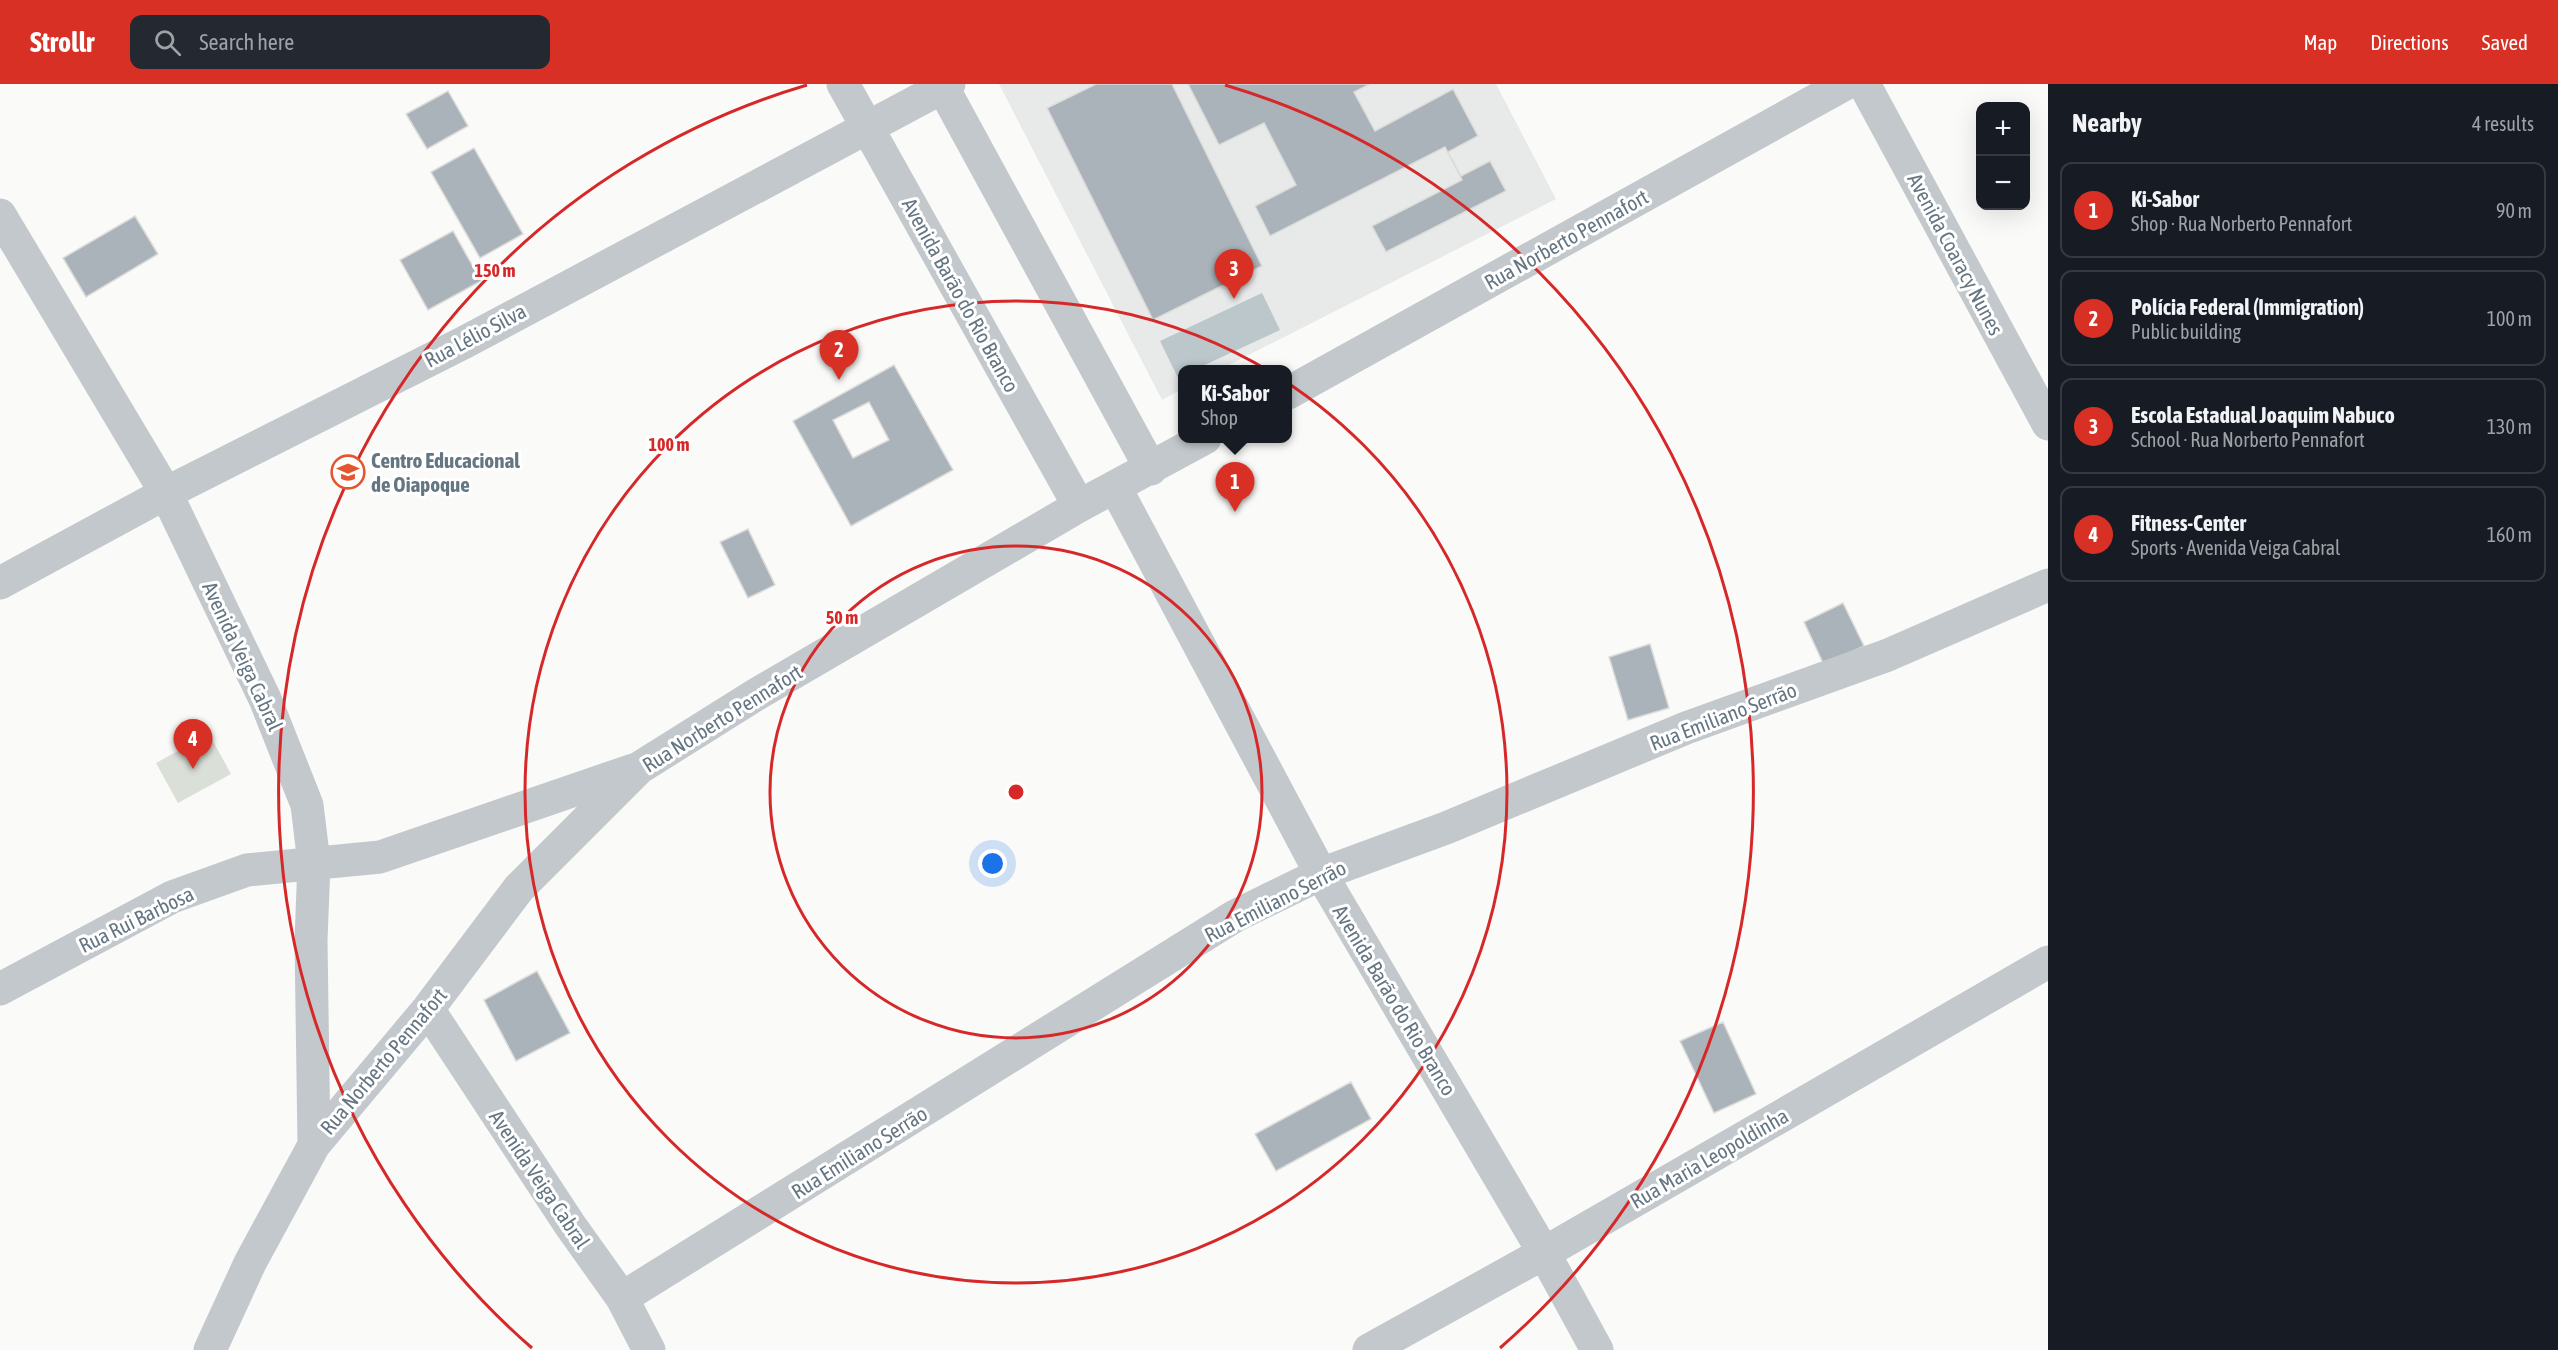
<!DOCTYPE html>
<meta charset="utf-8">
<style>
body{margin:0;font-family:"Asap Condensed",sans-serif;background:#242831;color:#f1f3f6}
.controls{position:absolute;right:18px;top:18px;display:grid;overflow:hidden;border-radius:12px;box-shadow:0 6px 24px #0002}
.controls button{width:54px;height:54px;display:grid;place-items:center;padding:0;border:0;border-bottom:2px solid #363941;background:#171b24;color:#f1f3f6;font:30px sans-serif}
.you{position:absolute;left:993px;top:780px;width:21px;height:21px;margin:-15px;border:4px solid #fff;border-radius:50%;background:#1a73e8;box-shadow:0 0 0 9px #1a73e833}
.badge{display:grid;place-items:center;width:39px;height:39px;border-radius:50%;background:#d93025;color:#fff;font-size:20px;font-weight:700}
.pin{position:absolute;translate:-50% -50px;filter:drop-shadow(0 2px 3px #0008)}
.pin::after{content:'';position:absolute;top:32px;width:21px;height:18px;background:inherit;clip-path:polygon(0 0,100% 0,50% 100%)}
.popup{position:absolute;left:1178px;top:281px;width:114px;height:78px;box-sizing:border-box;display:grid;place-content:center;border-radius:12px;background:#171b24;filter:drop-shadow(0 2px 4px #0005);font-size:20px;white-space:nowrap;color:#9ea1a6}
.popup b{font-size:22px;color:#f1f3f6}
.popup::after{content:'';position:absolute;left:50%;top:100%;margin-left:-12px;border:12px solid transparent;border-top-color:#171b24}
.list{margin:0;padding:0;list-style:none}
h2{display:flex;justify-content:space-between;align-items:center;height:78px;margin:0;padding:0 24px;font-size:26px}
h2 small{font-size:20px;font-weight:400;color:#9ea1a6}
.list li{display:grid;grid-template-columns:39px 1fr auto;gap:18px;align-items:center;box-sizing:border-box;height:96px;margin:0 12px 12px;padding:0 12px;border:2px solid #363941;border-radius:12px}
.list b{display:block;font-size:22px;white-space:nowrap}
.list p{margin:0;font-size:20px;white-space:nowrap;color:#9ea1a6}
.list em{font-size:20px;font-style:normal;color:#9ea1a6}
.icon{flex:none;width:33px;height:33px;fill:none;stroke:currentColor;stroke-width:2;stroke-linecap:round;stroke-linejoin:round}
.map{position:relative;flex:none;width:2048px;height:1266px;overflow:hidden}
header{display:flex;align-items:center;gap:36px;box-sizing:border-box;height:84px;padding:0 30px;background:#d93025;color:#fff}
header strong{font-size:28px}
nav{display:flex;gap:33px;margin-inline-start:auto;font-size:21px}
.search{width:420px;height:54px;background:#242831;display:flex;align-items:center;gap:15px;box-sizing:border-box;padding:0 21px;border-radius:12px;color:#9ea1a6;font-size:22px}
main{display:flex}
aside{flex:1;background:#171b24}
.map>svg:first-child{display:block}
.built{fill:#e8e9e9}
.green{fill:#dadfd7}
.water{fill:#bbc7cb}
.building{fill:#aab3b9;stroke:#dcdcda;stroke-width:1.5;fill-rule:evenodd}
.lines{fill:none;stroke-linecap:round;stroke-linejoin:round}
.minor{stroke:#c3c8cc;stroke-width:33}
.ring{fill:none;stroke:#d62828;stroke-width:3}
.labels{text-anchor:middle;dominant-baseline:central;stroke-width:6;stroke-linejoin:round;paint-order:stroke}
.street-label{font-size:21px;fill:#657683;stroke:#fff}
.poi-label{font-size:21px;font-weight:bold;fill:#657683;stroke:#fff;text-anchor:start}
.centre{fill:#d62828;stroke:#fff;stroke-width:3}
.ring-label{font-size:18px;text-anchor:middle;font-weight:bold;fill:#d62828;stroke:#fff;stroke-width:6;stroke-linejoin:round;paint-order:stroke}
</style>
<header>
<strong>Strollr</strong>
<div class="search"><svg class="icon" aria-label="search" viewBox="0 0 24 24"><circle cx="10" cy="10" r="6"/><path d="M15 15l6 6"/></svg>Search here</div>
<nav><a>Map</a><a>Directions</a><a>Saved</a></nav>
</header>
<main>
<div class="map">
<svg width="2048" height="1266" viewBox="0 0 2048 1266">
<rect width="100%" height="100%" fill="#fafaf8"/>
<path class="built" d="M999,0H1496L1556,115L1221,285L1182,286V305L1162,316Z"/>
<path class="green" d="M209,650L231,690L178,719L156,679Z"/>
<path class="water" d="M1262,209L1280,246L1196,285L1182,286V292L1178,294L1160,257Z"/>
<path class="building" d="M1096,0H1172L1262,182L1153,236L1047,24Z
M1188,0H1370L1354,8L1375,47L1453,5L1478,52L1448,68L1461,92L1490,77L1506,107L1386,168L1372,142L1462,96L1445,63L1270,152L1255,122L1296,101L1264,39L1219,61Z
M448,7L468,42L427,65L406,30Z
M474,64L523,150L480,174L431,88Z
M135,132L158,170L86,213L63,174Z
M453,147L481,197L428,226L400,176Z
M894,281L953,386L851,442L793,337ZM869,318L889,356L853,374L833,336Z
M748,445L775,501L748,514L720,458Z
M1843,519L1864,562L1824,581L1804,538Z
M1650,560L1669,624L1628,636L1609,573Z
M537,887L570,949L516,977L484,916Z
M1723,938L1756,1010L1714,1029L1680,957Z
M1351,998L1371,1035L1276,1087L1255,1050Z"/>
<g class="lines">
<path class="minor" d="M843,0L1079,422
M941,0L1151,385
M1864,0L2048,340
M0,131L166,409L265,615L307,721L314,779L311,856L314,1061
M1288,309L1845,0
M1115,403L1321,790L1544,1169L1597,1266
M0,499L166,409L465,258L949,0
M0,905L172,813L247,786L380,773L633,686
M428,925L570,1141L622,1214L649,1266
M622,1214L1235,832L1321,790L1446,744L1686,644L1888,571L2048,501
M210,1266L250,1179L314,1061L428,925L519,804L639,684L757,610L1079,422L1205,354
M1369,1266L1544,1169L2048,878"/>
</g>
<g class="ring">
<circle cx="1016" cy="708" r="246"/>
<circle cx="1016" cy="708" r="491"/>
<path d="M532 1264A737 737 0 0 1 807 1M1225 1A737 737 0 0 1 1500 1264"/>
</g>
<defs>
<g id="school-ring" transform="scale(1.725)"><circle r="9.5" fill="#fff" stroke="#e4572e" stroke-width="1.5"/><path d="M0-5L7-2L0 1L-7-2ZM-4 1L0 2.5L4 1V4Q0 6-4 4Z" fill="#e4572e"/></g>
</defs>
<g fill-rule="evenodd">
<use href="#school-ring" x="348" y="388"/>
</g>
<g class="labels">
<g class="street-label">
<text transform="translate(1566 155) rotate(-29)">Rua Norberto Pennafort</text>
<text transform="translate(1956 170) rotate(62)">Avenida Coaracy Nunes</text>
<text transform="translate(961 211) rotate(61)">Avenida Barão do Rio Branco</text>
<text transform="translate(475 251) rotate(-28)">Rua Lélio Silva</text>
<text transform="translate(243 572) rotate(65)">Avenida Veiga Cabral</text>
<text transform="translate(1723 632) rotate(-21)">Rua Emiliano Serrão</text>
<text transform="translate(722 634) rotate(-32)">Rua Norberto Pennafort</text>
<text transform="translate(1275 817) rotate(-27)">Rua Emiliano Serrão</text>
<text transform="translate(136 835) rotate(-26)">Rua Rui Barbosa</text>
<text transform="translate(1395 916) rotate(59)">Avenida Barão do Rio Branco</text>
<text transform="translate(383 977) rotate(-50)">Rua Norberto Pennafort</text>
<text transform="translate(859 1068) rotate(-32)">Rua Emiliano Serrão</text>
<text transform="translate(1709 1074) rotate(-30)">Rua Maria Leopoldinha</text>
<text transform="translate(540 1095) rotate(56)">Avenida Veiga Cabral</text>
</g>
<g class="poi-label">
<text x="371" y="376">Centro Educacional<tspan x="371" dy="24">de Oiapoque</tspan></text>
</g>
</g>
<circle cx="1016" cy="708" r="9" class="centre"/>
<g class="ring-label">
<text x="495" y="193">150 m</text>
<text x="669" y="367">100 m</text>
<text x="842" y="540">50 m</text>
</g>
</svg>
<div class="controls">
<button>+</button>
<button>−</button>
</div>
<div class="you"></div>
<div class="pin badge" style="left:1235px;top:428px">1</div>
<div class="popup"><b>Ki-Sabor</b>Shop</div>
<div class="pin badge" style="left:839px;top:296px">2</div>
<div class="pin badge" style="left:1234px;top:215px">3</div>
<div class="pin badge" style="left:193px;top:685px">4</div>
</div>
<aside>
<h2>Nearby<small>4 results</small></h2>
<ul class="list">
<li><span class="badge">1</span><div><b>Ki-Sabor</b><p>Shop · Rua Norberto Pennafort</p></div><em>90 m</em></li>
<li><span class="badge">2</span><div><b>Polícia Federal (Immigration)</b><p>Public building</p></div><em>100 m</em></li>
<li><span class="badge">3</span><div><b>Escola Estadual Joaquim Nabuco</b><p>School · Rua Norberto Pennafort</p></div><em>130 m</em></li>
<li><span class="badge">4</span><div><b>Fitness-Center</b><p>Sports · Avenida Veiga Cabral</p></div><em>160 m</em></li>
</ul>
</aside>
</main>
